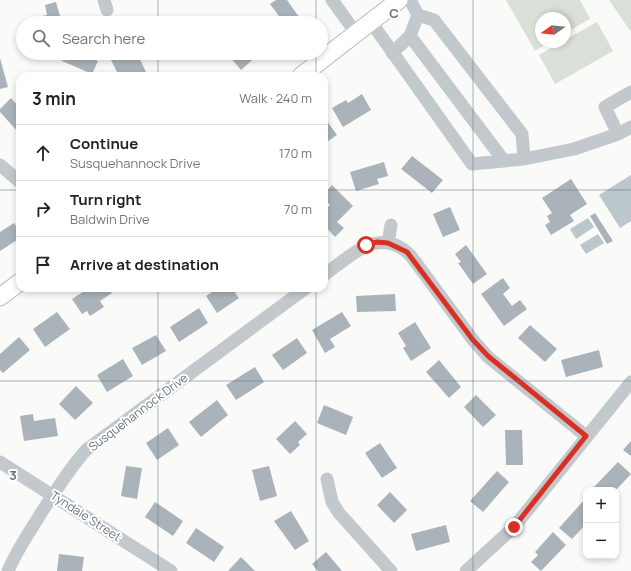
<!DOCTYPE html>
<meta charset="utf-8">
<style>
body{margin:0;font-family:Manrope,sans-serif;background:#f2f2f2;color:#222}
.controls{position:absolute;right:12px;bottom:12px;display:grid;overflow:hidden;border-radius:8px;box-shadow:0 2px 6px #0003}
.controls button{width:36px;height:36px;display:grid;place-items:center;padding:0;border:0;border-bottom:1px solid #e0e0e0;background:#fff;color:#222;font:20px sans-serif}
.compass{position:absolute;left:535px;top:12px;width:36px;height:36px;border-radius:50%;background:#fff;box-shadow:0 2px 6px #0003;rotate:255deg}
.stop{position:absolute;width:12px;height:12px;margin:-9px;border:3px solid #d93025;border-radius:50%;background:#fff}
.stop.end{background:#d93025;border-color:#fff;box-shadow:0 1px 4px #0008}
.list{margin:0;padding:0;list-style:none}
h2{display:flex;justify-content:space-between;align-items:center;height:52px;margin:0;padding:0 16px;font-size:17px}
h2 small{font-size:13px;font-weight:400;color:#767676}
.list li{display:grid;grid-template-columns:26px 1fr auto;gap:12px;align-items:center;box-sizing:border-box;height:56px;padding:0 16px;border-top:1px solid #e0e0e0}
.list b{display:block;font-size:15px;white-space:nowrap}
.list p{margin:0;font-size:13px;white-space:nowrap;color:#767676}
.list em{font-size:13px;font-style:normal;color:#767676}
.icon{flex:none;width:22px;height:22px;fill:none;stroke:currentColor;stroke-width:2;stroke-linecap:round;stroke-linejoin:round}
.map{position:relative;flex:none;width:631px;height:571px;overflow:hidden}
.search{position:absolute;background:#fff;box-shadow:0 2px 6px #0003;left:16px;top:16px;width:312px;height:44px;display:flex;align-items:center;gap:10px;box-sizing:border-box;padding:0 14px;border-radius:22px;color:#767676;font-size:15px}
.panel{position:absolute;background:#fff;box-shadow:0 2px 6px #0003;left:16px;top:72px;width:312px;height:220px;border-radius:12px}
.map>svg:first-child{display:block}
.green{fill:#dadfd7}
.water{fill:#bbc7cb}
.building{fill:#aab3b9}
.lines{fill:none;stroke-linecap:round;stroke-linejoin:round}
.major-casing{stroke:#b5babe;stroke-width:19}
.minor{stroke:#c3c8cc;stroke-width:13}
.major{stroke:#fff;stroke-width:17}
.route{stroke:#d93025;stroke-width:5}
.grid{fill:none;stroke:#657683;stroke-width:1;stroke-opacity:0.55}
.labels{text-anchor:middle;dominant-baseline:central;stroke-width:4;stroke-linejoin:round;paint-order:stroke}
.street-label{font-size:12px;fill:#657683;stroke:#fff}
.grid-label{font-size:13px;text-anchor:middle;font-weight:bold;fill:#657683;stroke:#fff;stroke-width:4;stroke-linejoin:round;paint-order:stroke}
</style>
<div class="map">
<svg width="631" height="571" viewBox="0 0 631 571">
<rect width="100%" height="100%" fill="#fafaf8"/>
<path class="green" d="M506,0H580L590,19L565,33V18H541V42H550L535,51Z
M609,0H631V32Z
M597,22L613,51L555,84L539,55L561,42H565V40Z"/>
<path class="water" d="M631,175V221L620,228L599,195Z
M588,218L594,227L576,239L570,229Z
M598,234L604,243L586,254L580,245Z"/>
<path class="building" d="M276,0H287L299,17L290,23H284L270,4Z
M56,2L62,23H44L42,16L47,15L45,5Z
M167,16L187,23H164Z
M146,18L158,23H144Z
M66,53H80L98,61L92,74L62,61Z
M117,53H137L146,72L137,76H119L109,56Z
M237,53H258L259,54L241,70L231,58Z
M0,58L8,87L0,89Z
M362,94L371,110L343,127L332,108L346,100L348,103Z
M11,98L20,108V130L18,132L0,112V109Z
M324,117L337,135L324,144Z
M412,156L443,180L432,193L401,169Z
M384,162L388,176L377,179L379,184L356,191L350,172Z
M571,179L587,204L570,215L574,221L551,235L545,225L550,222L547,216L552,213L542,198Z
M332,185L353,206L337,222L344,228L335,237L324,225V211L330,205L324,199V194Z
M450,207L460,230L443,237L433,214Z
M595,213L613,241L607,244L590,216Z
M14,223L20,232V238L0,251V232Z
M466,245L487,274L473,284L458,263L461,262L455,254Z
M503,278L510,288L503,294L512,306L520,300L527,309L504,326L481,294Z
M89,288H109L112,293L100,301L104,307L90,316L87,311L82,314L72,299Z
M218,288H242L235,293L239,298L217,313L206,296Z
M395,294L396,311L357,312L356,296Z
M199,308L208,323L179,342L170,327Z
M57,312L70,329L45,347L33,329Z
M342,312L351,326L330,339L335,347L325,353L312,330Z
M415,322L431,348L411,361L403,348L406,346L398,333Z
M530,325L557,349L545,362L518,338Z
M156,335L166,351L142,365L132,348Z
M19,337L30,350L3,373L0,370V354Z
M297,338L307,353L283,370L272,355Z
M599,350L603,367L566,377L561,360Z
M123,359L133,376L107,392L97,375Z
M439,360L461,387L449,398L426,372Z
M255,367L264,382L236,400L226,385Z
M76,386L93,403L75,420L59,404Z
M476,395L496,415L483,427L464,407Z
M217,400L228,415L201,437L189,422Z
M324,405L353,417L346,435L317,423Z
M33,414L34,421L55,418L58,436L24,441L20,416Z
M295,421L307,434L298,442L300,445L290,454L276,439Z
M168,428L179,445L157,460L146,443Z
M505,430H522L523,465H506Z
M631,441V456L623,450Z
M380,443L397,468L382,478L365,453Z
M618,462L631,474L616,490L592,489Z
M126,466L142,468L137,499L121,496Z
M269,466L277,496L260,501L252,470Z
M497,471L509,482L483,512L470,501Z
M390,492L407,510L394,523L377,505Z
M585,499L586,524L572,539L559,528Z
M155,502L183,521L173,536L145,517Z
M291,511L309,541L295,550L274,521Z
M446,525L450,542L416,551L411,534Z
M196,528L224,547L214,562L186,543Z
M553,532L566,545L541,571L531,562L538,555L535,552Z
M326,552L342,571H318L312,564Z
M59,554L84,557L82,571H57Z
M241,557L255,571H228Z"/>
<g class="lines">
<g class="major-casing">
<path id="major" d="M301,76L399,0
M0,297L20,282"/>
</g>
<path class="minor" d="M104,0L107,10
M332,0L356,33
M410,0L418,15L410,36L504,161
M371,22L472,164L524,159L522,134L434,20L418,15
M392,53L410,36
M631,92L605,107L618,134L631,127
M524,159L574,149L618,134
M0,165L20,182
M388,243L391,225
M324,275C351,256 380,224 411,256L473,340L488,357L586,436
M0,462L171,571
M327,479L332,502L339,513L391,571
M8,571C17,549 31,530 43,510C57,489 70,468 86,450L306,288
M466,571L514,527L631,382"/>
<use href="#major" class="major"/>
</g>
<g class="lines">
<path class="route" d="M366,245L377,242L388,243L407,252L473,340L488,356L586,436L514,527"/>
</g>
<path class="grid" d="M158,0V23M316,0V23M473,0V571M158,53V76M316,53V76M0,190H20M324,190H631M158,288V571M316,288V571M0,381H631"/>
<g class="labels">
<g class="street-label">
<text transform="translate(138 412) rotate(-37)">Susquehannock Drive</text>
<text transform="translate(86 516) rotate(33)">Tyndale Street</text>
</g>
</g>
<g class="grid-label">
<text x="394" y="18">C</text>
<text x="13" y="480">3</text>
</g>
</svg>
<div class="controls">
<button>+</button>
<button>−</button>
</div>
<svg class="compass" viewBox="-18 -18 36 36"><path d="M0-13l5 13h-10z" fill="#e53935"/><path d="M0 13l5-13h-10z" fill="#767676"/></svg>
<div class="stop" style="left:366px;top:245px"></div>
<div class="stop end" style="left:514px;top:527px"></div>
<div class="search"><svg class="icon" aria-label="search" viewBox="0 0 24 24"><circle cx="10" cy="10" r="6"/><path d="M15 15l6 6"/></svg>Search here</div>
<section class="panel">
<h2>3 min<small>Walk · 240 m</small></h2>
<ul class="list">
<li><svg class="icon" aria-label="ahead" viewBox="0 0 24 24"><path d="M12 20V5M6 11l6-6 6 6"/></svg><div><b>Continue</b><p>Susquehannock Drive</p></div><em>170 m</em></li>
<li><svg class="icon" aria-label="right" viewBox="0 0 24 24"><path d="M7 20v-9h11M14 6l5 5-5 5"/></svg><div><b>Turn right</b><p>Baldwin Drive</p></div><em>70 m</em></li>
<li><svg class="icon" aria-label="arrive" viewBox="0 0 24 24"><path d="M6 21V4h12l-3 4 3 4H6"/></svg><div><b>Arrive at destination</b></div></li>
</ul>
</section>
</div>
